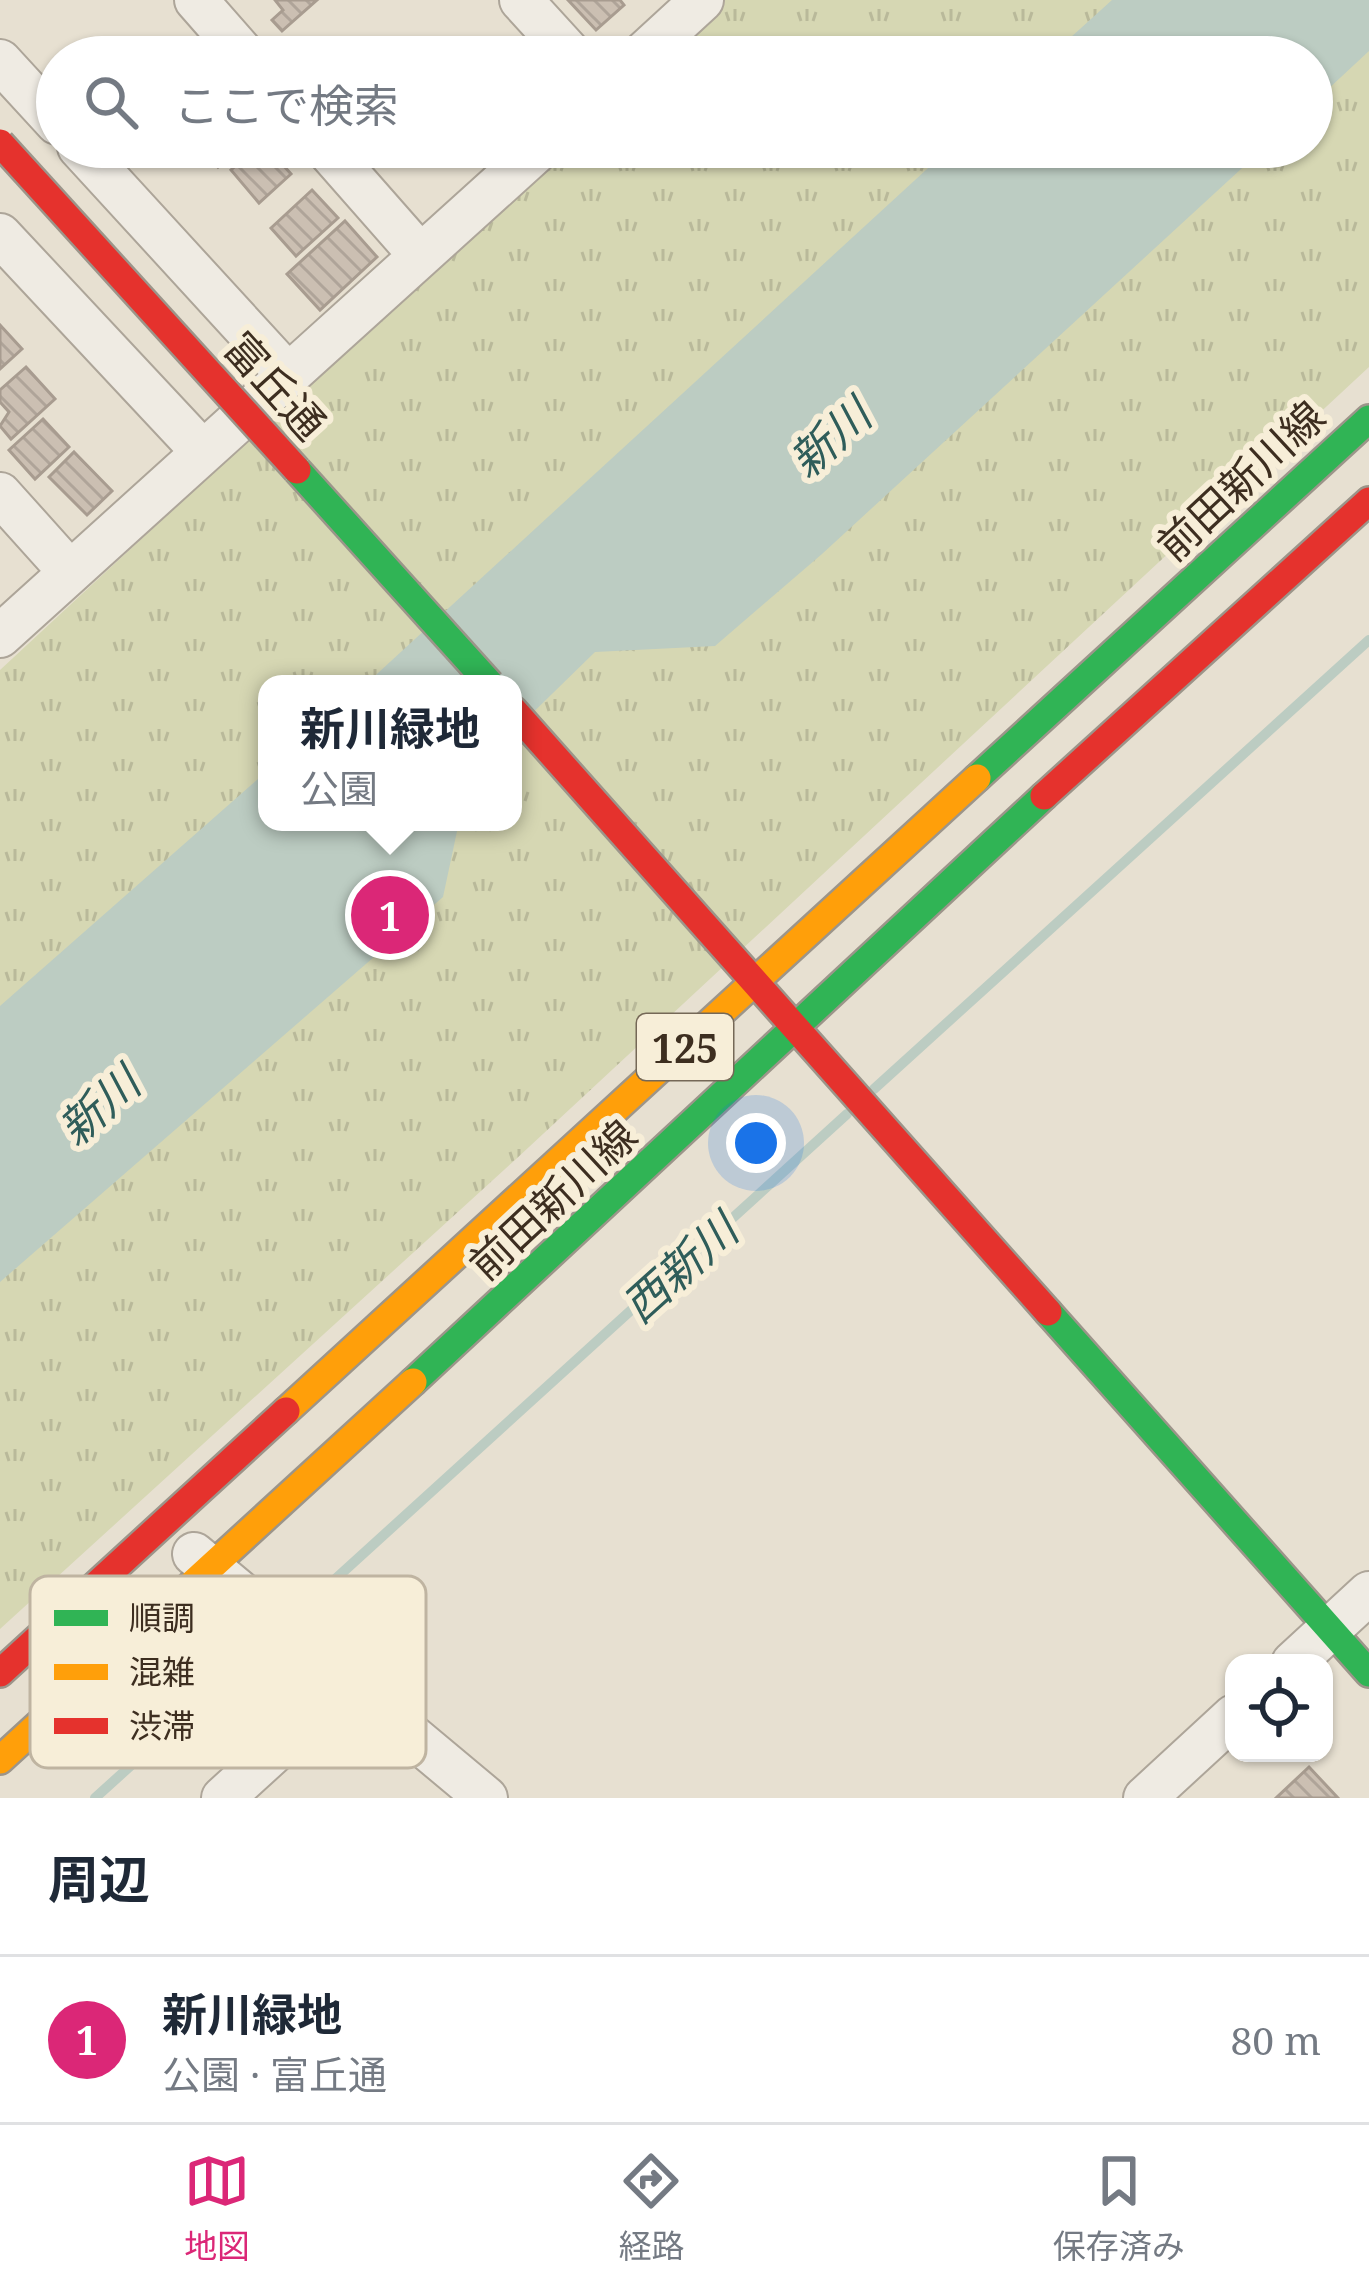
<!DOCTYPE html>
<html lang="ja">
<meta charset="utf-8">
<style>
body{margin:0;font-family:"Noto Serif","Noto Sans JP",serif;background:#f2f2f3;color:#1f2937}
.controls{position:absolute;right:36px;bottom:36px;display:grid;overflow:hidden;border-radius:24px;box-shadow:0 3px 9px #0004}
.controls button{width:108px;height:108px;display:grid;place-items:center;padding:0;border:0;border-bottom:3px solid #e0e1e3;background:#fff;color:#1f2937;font:60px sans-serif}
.you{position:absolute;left:756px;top:1143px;width:42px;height:42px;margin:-30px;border:9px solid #fff;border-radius:50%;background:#1a73e8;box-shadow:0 0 0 18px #1a73e833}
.badge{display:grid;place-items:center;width:78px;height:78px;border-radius:50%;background:#db2777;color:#fff;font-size:39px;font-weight:700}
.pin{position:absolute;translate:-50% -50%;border:6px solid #fff;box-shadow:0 3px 12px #0006}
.popup{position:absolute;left:258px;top:675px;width:264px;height:156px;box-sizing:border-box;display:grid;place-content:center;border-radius:24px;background:#fff;filter:drop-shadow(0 3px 9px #0005);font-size:39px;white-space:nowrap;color:#747a83}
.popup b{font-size:45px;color:#1f2937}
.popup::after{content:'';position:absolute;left:50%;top:100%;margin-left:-24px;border:24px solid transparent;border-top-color:#fff}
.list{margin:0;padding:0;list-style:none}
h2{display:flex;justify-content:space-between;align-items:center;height:156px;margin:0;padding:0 48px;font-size:51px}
h2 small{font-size:39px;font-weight:400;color:#747a83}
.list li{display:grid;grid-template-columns:78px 1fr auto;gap:36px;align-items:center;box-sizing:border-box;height:168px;padding:0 48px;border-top:3px solid #e0e1e3}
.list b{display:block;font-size:45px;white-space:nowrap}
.list p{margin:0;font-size:39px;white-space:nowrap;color:#747a83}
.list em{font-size:39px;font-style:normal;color:#747a83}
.icon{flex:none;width:66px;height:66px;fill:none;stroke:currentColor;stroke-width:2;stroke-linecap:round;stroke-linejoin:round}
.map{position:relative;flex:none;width:1369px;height:1798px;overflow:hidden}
.search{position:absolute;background:#fff;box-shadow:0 3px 9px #0004;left:36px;right:36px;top:36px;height:132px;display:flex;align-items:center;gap:30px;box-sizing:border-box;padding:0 42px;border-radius:66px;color:#747a83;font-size:45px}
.sheet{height:324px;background:#fff}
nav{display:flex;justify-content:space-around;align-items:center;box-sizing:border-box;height:168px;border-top:3px solid #e0e1e3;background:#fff;font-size:33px;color:#747a83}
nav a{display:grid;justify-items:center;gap:6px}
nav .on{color:#db2777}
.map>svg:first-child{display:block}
.park{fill:url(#park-tufts);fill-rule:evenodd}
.water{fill:#bcccc2}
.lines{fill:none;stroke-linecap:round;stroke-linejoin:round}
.stream{stroke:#bcccc2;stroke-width:10}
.building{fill:url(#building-back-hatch);stroke:#a89c90;stroke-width:3}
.street-casing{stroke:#ada599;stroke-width:46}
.fast-casing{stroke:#9c958a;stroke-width:32}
.slow-casing{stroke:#9c958a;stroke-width:32}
.jam-casing{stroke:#9c958a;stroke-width:32}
.street{stroke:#efebe3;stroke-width:42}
.fast{stroke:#30b455;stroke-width:27}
.slow{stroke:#ff9f0a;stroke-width:27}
.jam{stroke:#e5322d;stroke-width:27}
.fast-bridge-casing{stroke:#9c958a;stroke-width:32;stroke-linecap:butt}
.jam-bridge-casing{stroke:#9c958a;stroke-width:32;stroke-linecap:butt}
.fast-bridge{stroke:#30b455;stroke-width:27}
.jam-bridge{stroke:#e5322d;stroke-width:27}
.labels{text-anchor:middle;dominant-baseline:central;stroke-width:12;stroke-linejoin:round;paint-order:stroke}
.shield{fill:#f7eed8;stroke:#756857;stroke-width:3}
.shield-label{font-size:39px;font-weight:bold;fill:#3d2e20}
.street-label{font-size:42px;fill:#3d2e20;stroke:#f7eed8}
.water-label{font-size:45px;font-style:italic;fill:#2f5d5a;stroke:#f7eed8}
.key{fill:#f7eed8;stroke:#bfb4a1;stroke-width:3}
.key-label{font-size:33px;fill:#3d2e20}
</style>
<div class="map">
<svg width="1369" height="1798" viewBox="0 0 1369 1798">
<defs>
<pattern id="park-tufts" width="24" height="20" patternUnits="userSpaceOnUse" patternTransform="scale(3)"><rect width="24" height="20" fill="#d6d7b3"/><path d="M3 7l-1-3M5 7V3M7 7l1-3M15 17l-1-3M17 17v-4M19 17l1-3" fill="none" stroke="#b9b99a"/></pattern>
<pattern id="building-back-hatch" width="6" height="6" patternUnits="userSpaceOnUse" patternTransform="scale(3)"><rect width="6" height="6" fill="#cbbfb2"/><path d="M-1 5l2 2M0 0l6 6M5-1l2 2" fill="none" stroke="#afa499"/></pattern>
</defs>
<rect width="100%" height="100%" fill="#e7e0d1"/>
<path class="park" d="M725,0H1369V367L515,1160L0,1629V670L564,147H1312V57H662ZM267,684H513V822H267Z"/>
<path class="water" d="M1112,0H1369V51L1312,104V57H1049Z
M951,147H1265L822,554L715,646L595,652L513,732V684H366Z
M267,771V822H459L443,897L0,1282V1006Z"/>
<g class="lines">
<path class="stream" d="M874,1089L1369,640
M288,1622L847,1114
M95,1798L275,1635"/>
</g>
<path class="building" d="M275,0H317L282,31L272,20L283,10Z
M568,0H620L624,5L596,30Z
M506,40L521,57H487Z
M201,147H240L218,167Z
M257,147H267L291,174L259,203L231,170Z
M312,190L338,218L296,256L271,228Z
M345,221L377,257L320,310L287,274Z
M0,325L22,349L0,369Z
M26,367L55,399L11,439L0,426L9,412L0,402V390Z
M43,419L69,447L35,479L9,450Z
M74,452L112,491L87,515L49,477Z
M1309,1767L1338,1798H1276Z"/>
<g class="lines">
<g class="street-casing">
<path id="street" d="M196,0L246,57
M521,0L573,57
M640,57L702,0
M0,61L57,123
M79,147L287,374
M325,147L420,255
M0,235L203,452
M0,494L70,572
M0,636L541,147
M194,1554L486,1798
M1293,1663L1369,1593
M223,1798L348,1684
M1145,1798L1234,1716"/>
</g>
<g class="fast-casing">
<path id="fast" d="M977,778L1369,419
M1048,1312L1369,1673
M413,1382L1044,796"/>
</g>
<g class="slow-casing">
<path id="slow" d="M286,1411L977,778
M0,1760L413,1382"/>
</g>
<g class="jam-casing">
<path id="jam" d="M513,710L1048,1312
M1044,796L1369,501
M0,1673L286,1411"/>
</g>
<use href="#street" class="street"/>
<use href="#fast" class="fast"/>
<use href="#slow" class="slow"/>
<use href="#jam" class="jam"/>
<g class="fast-bridge-casing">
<path id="fast-bridge" d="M297,470L490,684"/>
</g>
<g class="jam-bridge-casing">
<path id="jam-bridge" d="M0,143L297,470"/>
</g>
<use href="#fast-bridge" class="fast-bridge"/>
<use href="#jam-bridge" class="jam-bridge"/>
</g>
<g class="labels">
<rect class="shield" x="637" y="1014" width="96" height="66" rx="9"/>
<g class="shield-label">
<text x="685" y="1047">125</text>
</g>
<g class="street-label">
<text transform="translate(276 385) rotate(48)">富丘通</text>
<text transform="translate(1240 480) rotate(-43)">前田新川線</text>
<text transform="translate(552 1199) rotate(-43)">前田新川線</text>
</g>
<g class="water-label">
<text transform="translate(829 437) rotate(-42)">新川</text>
<text transform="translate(98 1105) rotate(-42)">新川</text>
<text transform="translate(679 1267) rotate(-42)">西新川</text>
</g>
</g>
<rect x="30" y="1576" width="396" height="192" rx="18" class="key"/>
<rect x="54" y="1610" width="54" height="16" fill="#30b455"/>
<rect x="54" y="1664" width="54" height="16" fill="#ff9f0a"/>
<rect x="54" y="1718" width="54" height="16" fill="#e5322d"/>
<g class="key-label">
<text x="129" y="1630">順調</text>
<text x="129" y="1684">混雑</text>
<text x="129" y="1738">渋滞</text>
</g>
</svg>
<div class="controls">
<button><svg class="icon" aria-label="locate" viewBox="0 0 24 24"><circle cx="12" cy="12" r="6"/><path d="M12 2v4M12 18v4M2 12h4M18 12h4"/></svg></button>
</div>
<div class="you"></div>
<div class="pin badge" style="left:390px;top:915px">1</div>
<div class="popup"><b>新川緑地</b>公園</div>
<div class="search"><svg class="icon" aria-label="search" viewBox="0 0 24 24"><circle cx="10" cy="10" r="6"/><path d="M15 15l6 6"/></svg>ここで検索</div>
</div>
<section class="sheet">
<h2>周辺<small></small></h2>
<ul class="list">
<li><span class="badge">1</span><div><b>新川緑地</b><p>公園 · 富丘通</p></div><em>80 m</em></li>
</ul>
</section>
<nav>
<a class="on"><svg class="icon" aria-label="map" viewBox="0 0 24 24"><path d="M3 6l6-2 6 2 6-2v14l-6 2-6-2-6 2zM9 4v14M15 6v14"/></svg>地図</a>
<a><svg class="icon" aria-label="directions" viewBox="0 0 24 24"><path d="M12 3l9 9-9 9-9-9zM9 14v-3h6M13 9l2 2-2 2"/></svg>経路</a>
<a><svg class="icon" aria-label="saved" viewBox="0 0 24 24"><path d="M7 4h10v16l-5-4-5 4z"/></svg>保存済み</a>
</nav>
